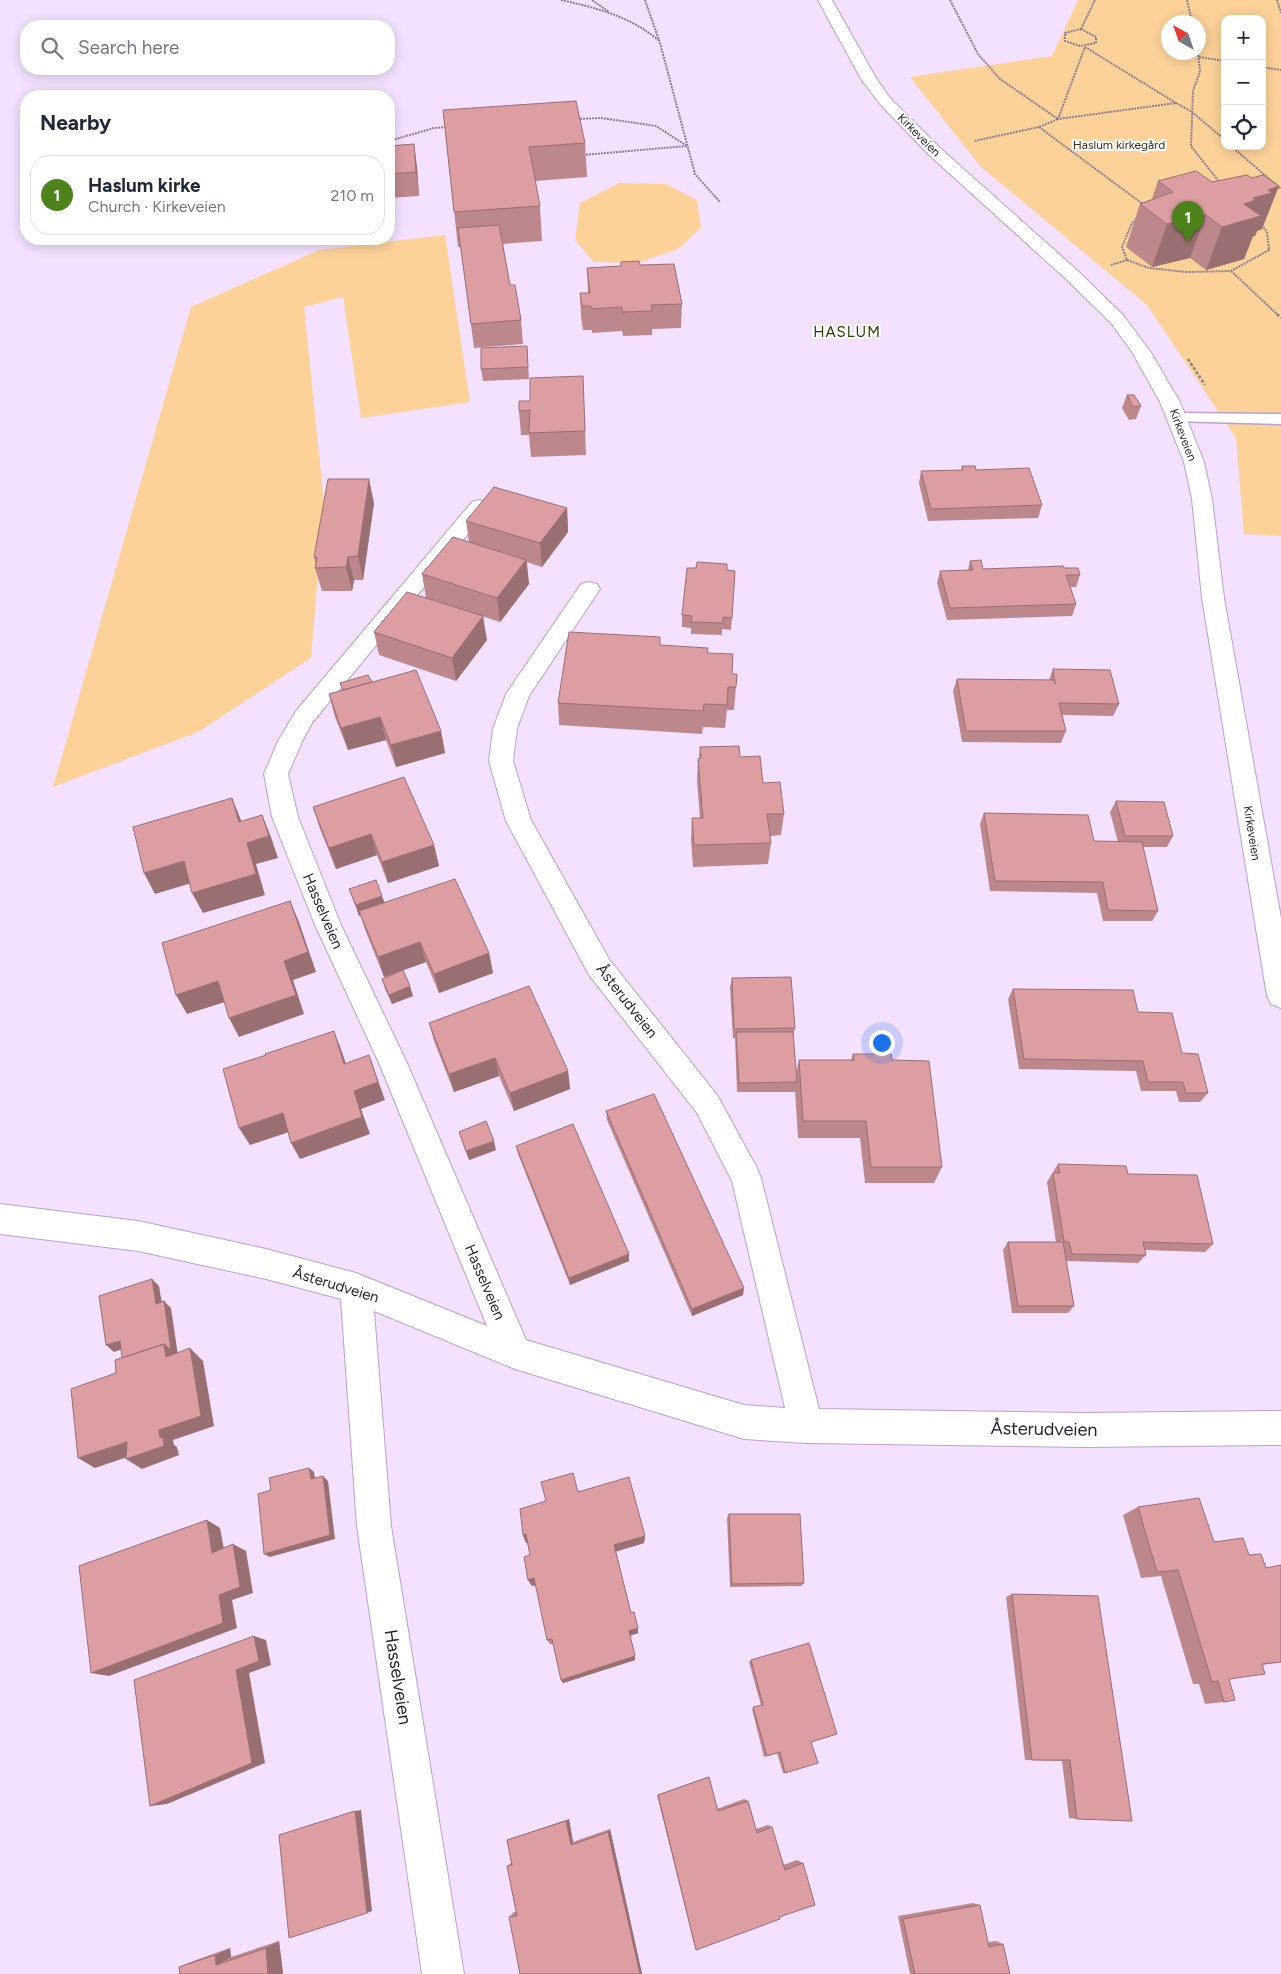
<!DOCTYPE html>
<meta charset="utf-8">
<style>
body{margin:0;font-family:Figtree,sans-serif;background:#f2f2f3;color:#1f2937}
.controls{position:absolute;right:15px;top:15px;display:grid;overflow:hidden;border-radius:10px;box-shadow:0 2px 12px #0003}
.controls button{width:45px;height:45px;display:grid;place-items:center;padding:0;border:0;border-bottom:1px solid #e0e1e3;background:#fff;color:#1f2937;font:25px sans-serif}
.compass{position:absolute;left:1161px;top:15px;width:45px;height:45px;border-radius:50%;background:#fff;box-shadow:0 2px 12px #0003;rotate:320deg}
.you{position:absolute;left:881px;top:1042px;width:18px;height:18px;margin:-12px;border:4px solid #fff;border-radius:50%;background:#1a73e8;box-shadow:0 0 0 8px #1a73e833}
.badge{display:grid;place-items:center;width:32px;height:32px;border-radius:50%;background:#4d831a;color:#fff;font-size:16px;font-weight:700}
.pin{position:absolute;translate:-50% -41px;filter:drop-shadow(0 1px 2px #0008)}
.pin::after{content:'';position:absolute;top:26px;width:18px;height:15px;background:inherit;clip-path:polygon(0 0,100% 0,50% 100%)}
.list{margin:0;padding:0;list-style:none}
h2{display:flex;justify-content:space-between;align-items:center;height:65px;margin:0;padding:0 20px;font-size:21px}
h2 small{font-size:16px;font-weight:400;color:#747a83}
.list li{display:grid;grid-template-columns:32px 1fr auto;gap:15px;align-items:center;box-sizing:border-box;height:80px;margin:0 10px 10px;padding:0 10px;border:1px solid #e0e1e3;border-radius:20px}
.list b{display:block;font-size:19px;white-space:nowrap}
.list p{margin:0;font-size:16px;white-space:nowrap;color:#747a83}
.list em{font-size:16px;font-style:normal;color:#747a83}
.icon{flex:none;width:28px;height:28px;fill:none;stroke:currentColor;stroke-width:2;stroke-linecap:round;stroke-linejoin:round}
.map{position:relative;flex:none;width:1281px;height:1974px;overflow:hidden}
.search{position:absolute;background:#fff;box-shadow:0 2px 12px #0003;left:20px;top:20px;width:375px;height:55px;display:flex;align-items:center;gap:12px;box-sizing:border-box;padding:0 18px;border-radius:20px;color:#747a83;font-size:19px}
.panel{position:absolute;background:#fff;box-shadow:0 2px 12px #0003;left:20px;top:90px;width:375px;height:155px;border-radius:20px}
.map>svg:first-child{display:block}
.green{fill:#fdd299;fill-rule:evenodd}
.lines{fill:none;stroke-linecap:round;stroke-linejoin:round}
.lane-casing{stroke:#be9fce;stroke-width:3}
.street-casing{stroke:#be9fce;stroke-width:2}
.secondary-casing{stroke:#be9fce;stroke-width:2}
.path-far1{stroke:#8c7d95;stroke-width:2;stroke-dasharray:2 1;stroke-linecap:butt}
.path{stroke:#8c7d95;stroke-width:2.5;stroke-dasharray:3 2;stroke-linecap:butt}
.lane{fill:#fff;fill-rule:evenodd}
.street{fill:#fff;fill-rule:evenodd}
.secondary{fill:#fff;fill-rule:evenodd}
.wall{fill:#bd888c}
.shaded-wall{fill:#9a6f72}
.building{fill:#dc9ea3;stroke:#9a6f72}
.labels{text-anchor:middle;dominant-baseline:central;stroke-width:4;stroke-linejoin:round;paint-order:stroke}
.far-street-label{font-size:12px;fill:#2b1f31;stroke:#fff}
.far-park-label{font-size:12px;fill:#3a2d1b;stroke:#fff}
.far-quarter-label{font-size:15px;letter-spacing:1px;fill:#234500;stroke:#fff}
.street-label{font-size:15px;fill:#2b1f31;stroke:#fff}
.near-street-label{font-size:18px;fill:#2b1f31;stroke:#fff}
</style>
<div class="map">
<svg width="1281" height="1974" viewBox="0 0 1281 1974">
<rect width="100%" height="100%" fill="#f4e1ff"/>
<path class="green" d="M1078,0H1281V536L1244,534L1236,438L1147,305L981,167L910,77L1052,56ZM1225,19H1262V146H1225ZM1168,22H1198V52H1168Z
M619,183L666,184L697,200L701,228L678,249L637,263L594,262L575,240L580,203Z
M445,235L470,402L361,418L343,297L304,307L324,503L311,658L198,732L53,787L191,307L319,250Z"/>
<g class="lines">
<g class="lane-casing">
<path id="lane" d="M1176,413L1281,414V424L1171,421L1168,418L1171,415Z"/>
</g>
<g class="street-casing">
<path id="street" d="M479,500L486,502L489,507L486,512L312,723L302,742L288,774L298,817L341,925L407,1063L526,1340L744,1405L785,1408L732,1181L697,1113L589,975L506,821L489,761L493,729L506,694L581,584L589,582L597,584L600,589L529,696L517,729L513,761L531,820L609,959L717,1095L757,1168L761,1178L819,1409L1084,1413L1281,1411V1445L1084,1447L806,1443L744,1439L515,1369L374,1311L391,1526L464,1974H422L357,1526L341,1299L266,1279L138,1251L0,1234V1204L138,1221L266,1249L356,1273L487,1326L379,1063L315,925L272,817L264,774L278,741L296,711L472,502Z"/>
</g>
<g class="secondary-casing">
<path id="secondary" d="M818,0H832L876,78L890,98L940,148L1079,272L1123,315L1150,351L1180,402L1204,462L1212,499L1224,598L1281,918V1008L1271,1004L1267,996L1202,598L1192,499L1184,462L1160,402L1132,352L1111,323L1067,280L928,154L880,104L861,79Z"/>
</g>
<path class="path-far1" d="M561,0C596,8 630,16 658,40
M592,0L609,12
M645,0L660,43L695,174L720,202
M950,0L978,54L1000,79L1058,119L1039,127L974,141
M1187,0L1192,22
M1277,0L1281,13
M1081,29L1096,37V43L1080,46L1065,41V33Z
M1081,29L1095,0
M1085,47L1176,103L1058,119Z
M1198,52L1200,72L1193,91L1191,146L1220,183
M1199,57L1225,61
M1262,67L1281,70
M1176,103L1192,112L1225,140
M577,119L601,118L656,126L687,146
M1039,127L1144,205
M389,141L434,128L448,127
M1231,146L1281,189
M583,155L687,146
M1136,220L1132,223L1122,247L1127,260L1149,268L1186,272L1231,271L1269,250L1267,232L1261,224
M1111,265L1127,260
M1231,271L1278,315"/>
<path class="path" d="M1277,314L1281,318
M1188,359L1205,385"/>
<use href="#lane" class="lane"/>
<use href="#street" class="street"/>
<use href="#secondary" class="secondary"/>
</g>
<path class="wall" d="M443,110L585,143L587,177L535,181L540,206L542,241L503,244L510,285L521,320L523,344L474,348L461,247H458Z
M414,144L417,168L419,196L389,198V146Z
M1158,181L1262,229L1257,231L1255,236H1253L1244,259L1206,270L1190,258L1152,267L1126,247L1140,204L1152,199Z
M621,262L640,265L682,304L681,328L652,329V335L623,336L622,331L592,333V330H583L581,317L580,293H588L587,268L621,266Z
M527,346L529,379L483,381L481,369Z
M583,376L586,455L531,457L529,435H521L519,411L530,401Z
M1127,395L1141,406L1136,419L1129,420L1122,408Z
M962,466L976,470L1042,505L1038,518L928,521L919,483L921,471L961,470Z
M374,503L363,580H354L352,591H322L315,568L316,564L314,557Z
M567,508L568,532L542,567L527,562L529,584L500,622L426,598L422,574L469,542L466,521Z
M970,561L983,569L1064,568L1080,575L1076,587H1070L1076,604L1072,616L947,620L937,583L940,571L968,570Z
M727,570L735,571L731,630L722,629V635L691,634V628L682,627V615Z
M374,632L487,640L456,681L379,655Z
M660,645L708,653L732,674H737L734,710H727L725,728L703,727L702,734L559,725L558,703Z
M1053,669L1119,704L1113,716L1062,715L1066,731L1061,743L962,742L953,691L957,679L1049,680Z
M372,682L441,731L445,753L396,767L386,740L348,750L335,717L329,694L342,690L340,683Z
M700,747L740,757L763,783L784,814L781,835L770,836L771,843L768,864L693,867L691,840L692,818H700L697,781L698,759L699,758Z
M1116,801L1173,836L1167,847H1143L1158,911L1152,921H1103L1097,893L990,891L980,824L984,813L1094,841L1118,842L1110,812Z
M313,807L434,845L439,866L388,883L377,855L336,869L320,829Z
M349,889L384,903L489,953L493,973L439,993L426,962L384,977L366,932L360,915L359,916Z
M732,978L795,1028L793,1036L796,1072L799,1060H851L853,1054L892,1060L942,1167L934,1183H865L860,1138H798L795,1090V1092H737L735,1038H733L730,988Z
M382,979L413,996L392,1004L385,989Z
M1013,989L1138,1012L1182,1053L1208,1093L1200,1102H1179L1176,1091H1141L1136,1071L1019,1069L1008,999Z
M429,1023L568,1071L570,1089L514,1111L499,1076L454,1092L434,1041Z
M606,1111L743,1295L692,1316L607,1120Z
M459,1132L496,1150L469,1160Z
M516,1146L629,1261L570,1285L518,1154Z
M1058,1164L1128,1174L1213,1244L1205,1252L1145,1250L1146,1255L1138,1263L1066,1261L1074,1306L1068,1313H1012L1003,1250L1008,1242H1056L1047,1182Z
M578,1492L645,1536L644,1543L616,1551L631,1613L638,1628V1633L630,1635L635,1660L563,1683L553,1644H550L547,1640L536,1585L532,1586L530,1555L527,1542L526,1543L523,1535Z
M1138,1507L1214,1542L1249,1555L1266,1568L1281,1565V1662L1262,1665L1229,1679L1224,1702L1205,1704L1199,1684H1193L1161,1576L1141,1578L1123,1515Z
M729,1514L804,1583L801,1586L730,1587L727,1518Z
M1012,1594L1098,1596L1077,1819L1069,1818L1062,1761L1025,1760L1006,1597Z
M751,1660L811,1742L785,1773H783L777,1753L764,1757L752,1709L761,1705L749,1662Z
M707,1777H709L717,1809L744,1799L748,1801L756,1829L768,1825L772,1827L783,1865L797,1860L803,1863L694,1943L657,1795Z
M569,1819L573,1842L610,1829L642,1974L509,1917L514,1912H516L507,1866L511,1863L507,1840L512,1838Z
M973,1903L980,1905L988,1942L996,1941L1003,1944L1010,1974H910L898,1916Z
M279,1941L283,1974H178L180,1973L179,1967L196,1960L230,1948L231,1957Z"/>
<path class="shaded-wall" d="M414,144L417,168L419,196L416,172Z
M1279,186L1262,229L1257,231L1255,236H1253L1244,259L1206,270L1222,227L1244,204L1268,190Z
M1206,215L1190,258L1152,267L1167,224Z
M369,479L374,503L363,580L358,556Z
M567,508L568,532L542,567L540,543Z
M348,557L354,580L352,591L346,567Z
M526,560L529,584L500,622L497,598Z
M483,616L487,640L456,681L452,658Z
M380,717L386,740L348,750L341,728Z
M441,731L445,753L396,767L391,745Z
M232,798L241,820L248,842L262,815L271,837L278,858L256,864L265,895L203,913L192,893L239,822Z
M371,834L377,855L336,869L329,848Z
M434,845L439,866L388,883L382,862Z
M184,861L195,882L155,894L144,873Z
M382,896L386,906L359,916L356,905Z
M290,901L299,922L316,972L293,980L304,1014L239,1037L229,1018L284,961Z
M420,942L426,962L384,977L378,957Z
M489,953L493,973L439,993L434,974Z
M218,981L228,1001L187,1014L176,995Z
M410,986L413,996L392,1004L389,995Z
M334,1031L341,1049L352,1082L344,1064Z
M369,1055L385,1100L361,1109L370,1134L300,1159L291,1143L354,1091Z
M495,1058L499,1076L454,1092L449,1074Z
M568,1071L570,1089L514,1111L510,1093Z
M283,1113L292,1131L250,1145L239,1128Z
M494,1141L496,1150L469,1160L466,1151Z
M629,1254V1261L570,1285L569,1278Z
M152,1279L159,1286L163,1310L156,1304Z
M744,1288L743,1295L692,1316V1309Z
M164,1301L171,1308L180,1369L131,1372L164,1344Z
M120,1341L128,1347L114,1352L106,1345Z
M190,1348L203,1361L214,1426L173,1440L174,1445L177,1447L179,1455L142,1469L126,1459L160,1438L159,1430Z
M127,1442L142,1452L95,1468L78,1458Z
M309,1468L314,1472L316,1484L311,1479Z
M323,1476L328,1481L335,1539L270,1557L264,1554Z
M207,1520L220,1528L226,1560L212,1553Z
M526,1534L529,1542L526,1543L523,1535Z
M645,1536L644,1543L615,1552L614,1545Z
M233,1544L246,1551L253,1593L232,1600L237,1628L109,1676L91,1673L219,1595Z
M534,1578L538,1584L532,1586L528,1580Z
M638,1628V1633L630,1636L629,1631Z
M254,1636L266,1640L271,1665L249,1673L265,1763L167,1804L150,1806L236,1670Z
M635,1656V1660L563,1683L561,1680Z
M361,1810L372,1911L367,1913L355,1811Z
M569,1819L573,1842L571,1845L566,1821Z
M610,1829L642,1974H640L608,1832Z
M279,1941L283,1974H268L266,1948Z
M230,1948L231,1957L216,1965L215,1955Z"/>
<path class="building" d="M576,101L585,143L529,147L540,206L454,212L443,110Z
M414,144L416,172L389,174V146Z
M1196,171L1212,182L1247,175L1252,178L1263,175L1279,186L1268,190L1272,193L1253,198L1256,200L1244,204L1261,216L1222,227L1206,215L1167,224L1140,204L1173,192L1158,181Z
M499,225L510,285H515L521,320L471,324L458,228Z
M639,261L640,265L674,264L682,304L651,305L652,311L622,312V307L591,309V306H582L580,293H590L587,268L621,266V262Z
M527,346L528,367L481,369V348Z
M583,376L585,431L529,433L530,410L519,411V401H530V378Z
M1127,395H1134L1141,406L1133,407Z
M962,466H975L976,470L1029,468L1042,505L931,509L921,471L963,470Z
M328,479H369L358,556L348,557L346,567L315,568L317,557H314Z
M494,487L567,508L540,543L466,521Z
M453,537L526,560L497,598L422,574Z
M981,560L983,569L1063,566L1064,568H1078L1080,575H1066L1076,604L950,608L940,571L973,570L970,561Z
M697,562L727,564V570L735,571L732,618L723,617V623L691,622L692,616L682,615L687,568H696Z
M407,592L483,616L452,658L374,632Z
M569,632L660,637V645L708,648L707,653L733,654L732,674H737L736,687H728L727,705L704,704L703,711L558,703Z
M1053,669L1110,670L1119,704L1059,703L1066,731H966L957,679L1054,680L1055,684Z
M416,670L441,731L391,745L380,717L341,728L329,694Z
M368,675L372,682L343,690L340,683Z
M739,746L740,757L760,756L763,783L780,782L784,814H767L771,843L694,845L692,818H703L698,759L701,758L700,747Z
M404,777L434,845L382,862L371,834L329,848L313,807Z
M232,798L239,822L262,815L269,836L247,843L256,874L192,893L184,861L144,873L133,827Z
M1116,801L1164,802L1173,836H1125Z
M984,813L1088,815L1094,841L1142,842L1158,911L1108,910L1103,882L995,881Z
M455,879L489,953L434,974L420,942L378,957L359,911Z
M376,880L382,896L356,905L349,889Z
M290,901L308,952L284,961L296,995L229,1018L218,981L176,995L162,943Z
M403,970L410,986L389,995L382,979Z
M791,977L795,1028L734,1029L732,978Z
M529,986L568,1071L510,1093L495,1058L449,1074L429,1023Z
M1013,989L1133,990L1138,1012L1172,1013L1182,1053L1198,1054L1208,1093H1186L1183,1082H1148L1143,1061L1024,1059Z
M334,1031L344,1064L369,1055L378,1082L354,1091L362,1117L291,1143L283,1113L239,1128L223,1069L266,1055L265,1054Z
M736,1032H793L797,1082L739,1083Z
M853,1054H891L892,1060L929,1061L942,1167H871L866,1121H803L799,1060H854Z
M654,1094L744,1288L692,1309L606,1111Z
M486,1121L494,1141L466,1151L459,1132Z
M573,1124L629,1254L569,1278L516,1146Z
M1058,1164L1126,1166L1128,1174L1197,1175L1213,1244L1143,1242L1146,1255L1072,1254L1069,1242L1064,1241L1053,1173H1060Z
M1008,1242H1063L1074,1306H1018Z
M152,1279L156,1304L164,1301L171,1350L164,1344L122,1358L120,1341L106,1345L99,1296Z
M164,1344L166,1357L190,1348L201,1416L159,1430L160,1438L163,1437L164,1446L126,1459L127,1442L78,1458L71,1389L116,1373L115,1360Z
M309,1468L311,1479L323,1476L330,1535L264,1554L258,1494L271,1490L269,1478Z
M573,1473L578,1492L629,1477L645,1536L614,1545L631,1613L634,1612L638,1628L629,1631L635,1656L561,1680L552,1639L547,1640L534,1578L528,1580L524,1557L530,1555L526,1534L523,1535L520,1509L546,1501L541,1482Z
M1199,1498L1214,1542L1243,1538L1249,1555L1261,1554L1266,1568L1281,1565V1662L1262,1664L1265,1674L1229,1679L1235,1700L1224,1702L1218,1681L1212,1682L1178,1570L1157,1572L1138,1507Z
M729,1514H800L804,1583L732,1584Z
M207,1520L212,1553L233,1544L240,1587L219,1595L223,1623L91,1673L79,1566Z
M1012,1594L1098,1596L1132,1821L1077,1819L1070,1760H1032Z
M254,1636L259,1661L236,1670L252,1763L150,1806L134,1680Z
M809,1643L837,1734L811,1742L818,1763L785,1773L780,1752L767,1756L753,1707L763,1705L751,1660Z
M709,1777L718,1811L748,1801L757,1833L772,1827L785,1870L803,1863L815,1905L779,1917L780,1919L696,1950L658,1795Z
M355,1811L367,1913L289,1938L279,1835Z
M566,1821L571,1845L608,1832L640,1974H520L509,1917L517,1916L507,1866L512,1865L507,1840Z
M980,1905L989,1947L1003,1944L1010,1974H915L903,1919Z
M266,1948L268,1974H180L179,1967L215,1955L216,1965Z"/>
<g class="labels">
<g class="far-street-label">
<text transform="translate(919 135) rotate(45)">Kirkeveien</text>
<text transform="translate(1183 435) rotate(69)">Kirkeveien</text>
<text transform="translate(1252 833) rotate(81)">Kirkeveien</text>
</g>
<g class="far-park-label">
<text x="1119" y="145">Haslum kirkegård</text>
</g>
<g class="far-quarter-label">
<text x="847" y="332">HASLUM</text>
</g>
<g class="street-label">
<text transform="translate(323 911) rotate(67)">Hasselveien</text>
<text transform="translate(627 1001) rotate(52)">Åsterudveien</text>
<text transform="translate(485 1282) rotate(67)">Hasselveien</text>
<text transform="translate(336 1285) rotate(17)">Åsterudveien</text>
</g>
<g class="near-street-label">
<text transform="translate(1044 1429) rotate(1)">Åsterudveien</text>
<text transform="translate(398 1677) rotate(81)">Hasselveien</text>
</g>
</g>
</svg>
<div class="controls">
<button>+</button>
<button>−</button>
<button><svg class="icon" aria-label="locate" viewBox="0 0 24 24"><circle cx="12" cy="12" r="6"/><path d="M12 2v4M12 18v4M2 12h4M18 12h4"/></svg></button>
</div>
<svg class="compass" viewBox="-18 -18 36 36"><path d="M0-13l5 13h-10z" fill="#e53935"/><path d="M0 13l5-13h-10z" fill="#747a83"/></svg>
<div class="you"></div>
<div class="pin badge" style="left:1188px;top:242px">1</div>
<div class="search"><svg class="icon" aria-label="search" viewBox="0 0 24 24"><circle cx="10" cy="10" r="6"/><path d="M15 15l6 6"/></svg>Search here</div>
<section class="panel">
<h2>Nearby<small></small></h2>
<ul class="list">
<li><span class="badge">1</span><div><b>Haslum kirke</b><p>Church · Kirkeveien</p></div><em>210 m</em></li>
</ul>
</section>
</div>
